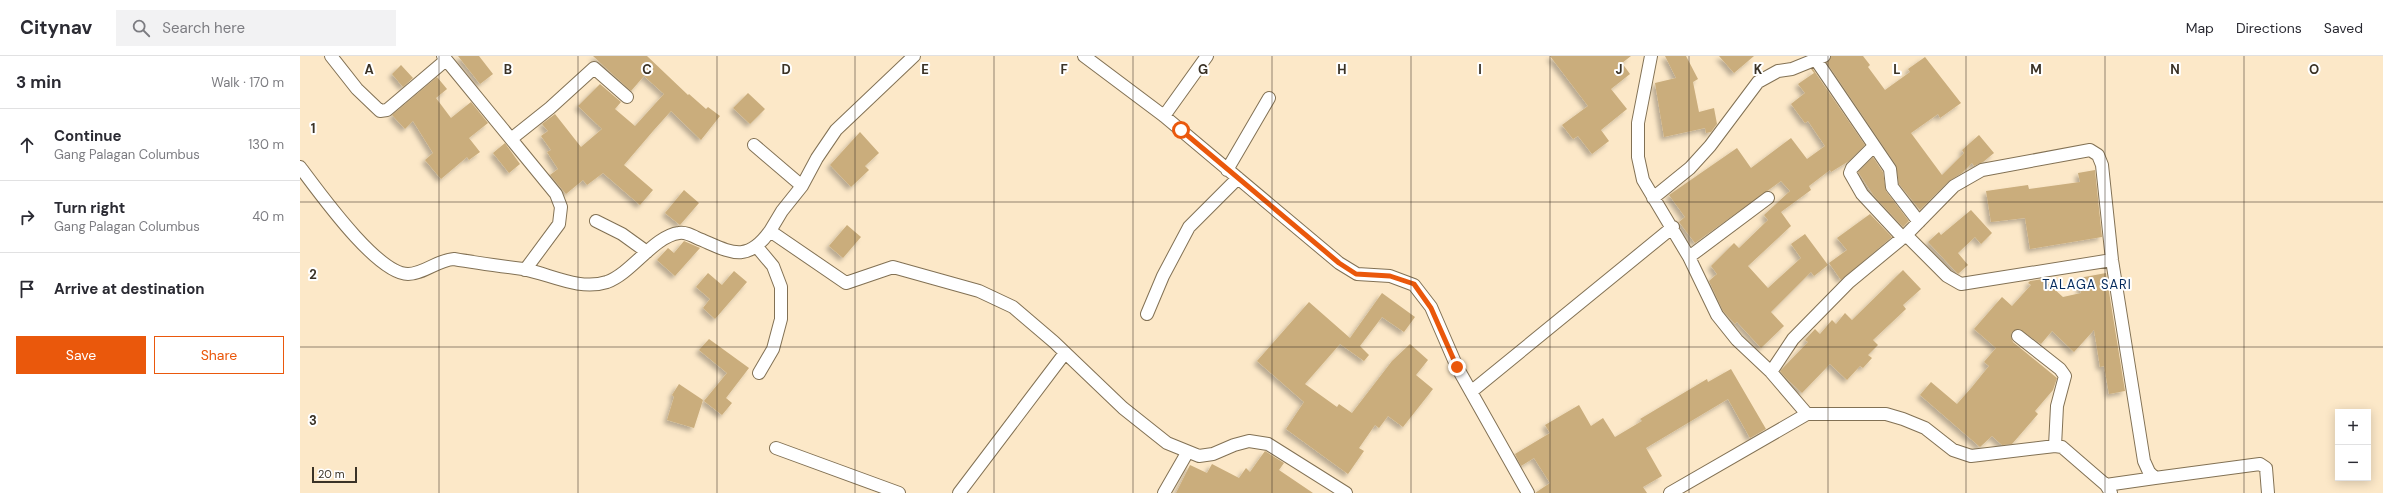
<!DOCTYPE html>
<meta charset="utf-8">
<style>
body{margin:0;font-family:"DM Sans",sans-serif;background:#f2f2f3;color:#2b2b33}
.controls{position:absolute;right:12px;bottom:12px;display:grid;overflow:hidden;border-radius:0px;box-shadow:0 2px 10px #0003}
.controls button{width:36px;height:36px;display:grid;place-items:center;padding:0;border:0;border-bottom:1px solid #e1e1e2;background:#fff;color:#2b2b33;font:20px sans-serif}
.scale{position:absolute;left:12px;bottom:10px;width:45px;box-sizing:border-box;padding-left:4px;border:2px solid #3a3226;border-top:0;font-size:11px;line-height:14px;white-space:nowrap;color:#3a3226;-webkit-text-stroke:3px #fff;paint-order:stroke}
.stop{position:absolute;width:12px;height:12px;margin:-9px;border:3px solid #ea580c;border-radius:50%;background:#fff}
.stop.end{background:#ea580c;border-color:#fff;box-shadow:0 1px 4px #0008}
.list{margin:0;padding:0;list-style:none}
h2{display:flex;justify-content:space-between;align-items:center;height:52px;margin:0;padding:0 16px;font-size:17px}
h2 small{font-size:13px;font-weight:400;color:#7c7c81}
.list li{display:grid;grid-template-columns:26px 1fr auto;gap:12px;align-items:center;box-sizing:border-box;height:72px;padding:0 16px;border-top:1px solid #e1e1e2}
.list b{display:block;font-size:15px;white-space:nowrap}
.list p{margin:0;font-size:13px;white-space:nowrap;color:#7c7c81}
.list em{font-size:13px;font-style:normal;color:#7c7c81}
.actions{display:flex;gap:8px;padding:12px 16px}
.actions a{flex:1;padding:9px 0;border:1px solid #ea580c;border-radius:0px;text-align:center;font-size:14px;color:#ea580c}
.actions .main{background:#ea580c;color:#fff}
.icon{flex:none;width:22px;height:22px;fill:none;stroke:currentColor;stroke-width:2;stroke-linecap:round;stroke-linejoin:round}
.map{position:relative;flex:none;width:2083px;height:437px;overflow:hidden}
header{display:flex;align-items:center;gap:24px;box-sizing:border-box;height:56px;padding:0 20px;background:#fff;border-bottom:1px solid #e1e1e2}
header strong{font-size:19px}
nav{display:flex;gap:22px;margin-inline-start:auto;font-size:14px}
.search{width:280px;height:36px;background:#f2f2f3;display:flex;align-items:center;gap:10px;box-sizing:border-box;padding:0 14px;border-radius:0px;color:#7c7c81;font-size:15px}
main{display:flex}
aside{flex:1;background:#fff}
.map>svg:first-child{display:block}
.building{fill:#caad7c;filter:url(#shadow)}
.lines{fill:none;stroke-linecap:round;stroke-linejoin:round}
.minor-casing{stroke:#827154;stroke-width:14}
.minor{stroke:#fff;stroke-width:12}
.route{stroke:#ea580c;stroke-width:5}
.grid{fill:none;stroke:#3a3226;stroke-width:1;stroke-opacity:0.55}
.labels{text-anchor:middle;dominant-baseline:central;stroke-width:4;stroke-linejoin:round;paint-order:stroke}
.quarter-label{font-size:13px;letter-spacing:1px;fill:#042a5d;stroke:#fff}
.grid-label{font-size:13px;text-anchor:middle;font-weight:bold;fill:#3a3226;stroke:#fff;stroke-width:4;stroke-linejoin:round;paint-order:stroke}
</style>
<header>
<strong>Citynav</strong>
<div class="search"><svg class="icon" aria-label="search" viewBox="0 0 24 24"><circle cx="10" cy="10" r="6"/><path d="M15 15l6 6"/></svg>Search here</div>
<nav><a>Map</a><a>Directions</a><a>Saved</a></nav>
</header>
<main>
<aside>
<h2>3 min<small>Walk · 170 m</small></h2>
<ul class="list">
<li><svg class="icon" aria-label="ahead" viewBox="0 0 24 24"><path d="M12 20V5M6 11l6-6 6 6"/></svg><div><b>Continue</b><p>Gang Palagan Columbus</p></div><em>130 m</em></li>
<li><svg class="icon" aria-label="right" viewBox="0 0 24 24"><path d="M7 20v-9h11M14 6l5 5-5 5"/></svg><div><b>Turn right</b><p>Gang Palagan Columbus</p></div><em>40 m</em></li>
<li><svg class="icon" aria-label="arrive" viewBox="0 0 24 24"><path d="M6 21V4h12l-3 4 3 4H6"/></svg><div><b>Arrive at destination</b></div></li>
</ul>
<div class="actions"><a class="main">Save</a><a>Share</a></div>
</aside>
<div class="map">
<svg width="2083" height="437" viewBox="0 0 2083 437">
<defs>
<filter id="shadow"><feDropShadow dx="-3.5" dy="3.5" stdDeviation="2" flood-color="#0004"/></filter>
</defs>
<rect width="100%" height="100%" fill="#fce8c8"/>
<path class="building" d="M158,0H179L193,18L180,28Z
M293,0H347L388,39L389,38L406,53L408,51L420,60L401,84L371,55L353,75L324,109L353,134L340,149L303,117L287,129L283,124L266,138L250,119L258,113L247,96L251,94L241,80L248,75L242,68L255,58L281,91L302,73L278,50L300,28L321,46L315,53L335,70L364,38L344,20L331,35Z
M1250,0H1331L1322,7L1330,18L1311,33L1327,53L1301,74L1309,85L1292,98L1278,80L1273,83L1262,69L1288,50Z
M1365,0H1386L1398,23L1393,26L1399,56L1414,52L1417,68L1411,76L1406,77L1405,72L1364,81L1355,27L1376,22Z
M1419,0H1454L1434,17Z
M1531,0H1563L1570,9L1568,11L1585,34L1610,16L1608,13L1625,1L1661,47L1640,62L1638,58L1611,77L1642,119L1664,97L1662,94L1679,79L1694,97L1683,106L1674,110L1672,107L1662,117L1649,125L1620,154L1599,128L1596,109L1527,7Z
M101,9L113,22L103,31L92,18Z
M1511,13H1513L1565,89L1549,105L1531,116L1530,114L1509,130L1511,134L1481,156L1491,170L1448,210L1468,232L1501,202L1491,188L1505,178L1528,209L1514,220L1511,216L1471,256L1484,270L1461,292L1437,266L1435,268L1423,255L1409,225L1417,218L1411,210L1434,187L1439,192L1468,164L1464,159L1490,135L1481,125L1395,187L1379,166L1385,161L1369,139L1437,92L1451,112L1491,82L1507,103L1525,90L1508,65L1505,67L1491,48L1505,37L1498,28L1514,17Z
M137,21L147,33L136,42L151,62L171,46L188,67L169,82L180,96L169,104L167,101L141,123L125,104L133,97L113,65L105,73L92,59Z
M448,37L465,53L450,68L433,52Z
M560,76L579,97L565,110L569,114L551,131L530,109Z
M205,87L220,108L209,117L193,97Z
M1573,101L1583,116L1586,135L1609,165L1603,171L1574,140L1558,116Z
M1795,114L1802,181L1730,193L1725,162L1691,166L1686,135L1728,129L1729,133L1780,126L1778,117Z
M384,134L399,147L380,169L365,157Z
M1671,154L1692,177L1681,188L1675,181L1658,197L1668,209L1658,218L1628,186L1639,176L1641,179Z
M1570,158L1592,181L1541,224L1529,207L1547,194L1537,182Z
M547,169L561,181L543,202L529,190Z
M384,185L400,192L375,220L357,204L368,192L374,197Z
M1603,214L1621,233L1603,249L1606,253L1573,284L1578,289L1568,299L1572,302L1563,312L1560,310L1547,324L1530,308L1502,337L1486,322L1480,315L1508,286L1505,284L1515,273L1520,278L1532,264L1536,268L1545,257L1552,264Z
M434,215L447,226L415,263L403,252L410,243L396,231L408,217L422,229Z
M1806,217L1825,335L1809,338L1804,310L1800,311L1794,274L1774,296L1752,275L1741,288L1719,273L1712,276L1711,279L1713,286L1757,322L1753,334L1735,355L1738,358L1712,388L1702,389L1692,380L1680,391L1620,339L1631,326L1657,348L1672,331L1689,310L1684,306L1696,292L1674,273L1702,241L1712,250L1731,229L1728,227L1730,225L1743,223L1763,241L1781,237L1779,222Z
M1082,237L1115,261L1104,276L1082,261L1060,290L1069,299L1064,305L1040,288L1005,328L1037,351L1039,348L1052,357L1092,305L1110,288L1128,304L1116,319L1133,333L1103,371L1088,360L1079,372L1075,369L1059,392L1064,395L1048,418L986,373L1004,346L957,305L1009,246L1050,282Z
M409,283L449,312L426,342L432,347L422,359L404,345L427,317L399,294Z
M1431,313L1466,373L1450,382L1428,343L1346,392L1362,420L1343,431L1347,437H1235L1250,427L1234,402L1221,410L1215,398L1250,377L1245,369L1279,349L1291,370L1303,362L1315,381L1342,365L1340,363L1407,323L1408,326Z
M379,328L403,344L394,372L367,364L374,341L372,339Z
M965,395L984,407L979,414L1013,437H876L890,409L907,417L912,408L939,422L946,412L950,416Z"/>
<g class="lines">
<g class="minor-casing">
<path id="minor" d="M31,0L57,33L80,55L87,54L146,4
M143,0L256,138L261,151L259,168L225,214
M614,0L536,74L517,102L502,130L482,155L470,175L546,227L593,211L679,235L713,251L754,286L823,352L867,387L899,400L913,398L934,389L949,385L968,388L1046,437
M784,0L864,60L1039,207L1057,218L1090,220L1114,229L1131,251L1157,311L1228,437
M1351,0L1338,67V101L1343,124L1389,201L1417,259L1437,284L1471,316L1507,358H1586L1603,363L1625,372L1653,394L1671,400L1755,390L1762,391L1806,429L1811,437
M1516,4L1590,113L1592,131L1619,166
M864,60L907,0
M211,83L250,52L294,12L327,41
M454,89L502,130
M1574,90L1552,112L1550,117L1562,138L1603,182
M0,111C19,136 77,218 108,218C124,218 137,204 154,203C177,207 200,210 223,213C250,218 279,235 307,226C332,217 354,180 379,177C385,176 391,179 397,182C429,195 446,209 470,175
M927,114L969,42
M1353,142L1390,112L1410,90L1458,26L1478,15L1492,13L1524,0
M296,165L322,178L347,196
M1606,179L1647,220L1661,228L1812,204
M457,191L473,210L481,231V263L473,293L459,317
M1389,201L1468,142
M847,258L863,220L889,171L938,122
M1718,280L1760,313L1765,320L1757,350L1755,390
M1471,316L1493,283L1549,226L1606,179L1654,130L1682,114L1790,94L1798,99L1802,109L1812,204L1844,405L1849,416L1855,422L1960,408L1966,412L1968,437
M1172,335L1373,171
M476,392L599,437
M1806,429L1855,422
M659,437L765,297
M864,437L887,397
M1370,437L1507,358"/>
</g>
<use href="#minor" class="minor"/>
</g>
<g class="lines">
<path class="route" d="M881,74L1039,207L1056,218L1090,220L1114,228L1131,252L1157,311"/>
</g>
<path class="grid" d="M139,0V437M278,0V437M417,0V437M555,0V437M694,0V437M833,0V437M972,0V437M1111,0V437M1250,0V437M1389,0V437M1528,0V437M1666,0V437M1805,0V437M1944,0V437M0,146H2083M0,291H2083"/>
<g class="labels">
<g class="quarter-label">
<text x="1787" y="228">TALAGA SARI</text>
</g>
</g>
<g class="grid-label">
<text x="69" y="18">A</text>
<text x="208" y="18">B</text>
<text x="347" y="18">C</text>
<text x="486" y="18">D</text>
<text x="625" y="18">E</text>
<text x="764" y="18">F</text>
<text x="903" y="18">G</text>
<text x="1042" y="18">H</text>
<text x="1180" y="18">I</text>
<text x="1319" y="18">J</text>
<text x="1458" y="18">K</text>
<text x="1597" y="18">L</text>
<text x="1736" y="18">M</text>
<text x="1875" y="18">N</text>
<text x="2014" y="18">O</text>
<text x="13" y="77">1</text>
<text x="13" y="223">2</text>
<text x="13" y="369">3</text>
</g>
</svg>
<div class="controls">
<button>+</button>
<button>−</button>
</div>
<div class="scale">20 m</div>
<div class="stop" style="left:881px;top:74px"></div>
<div class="stop end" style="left:1157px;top:311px"></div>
</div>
</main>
